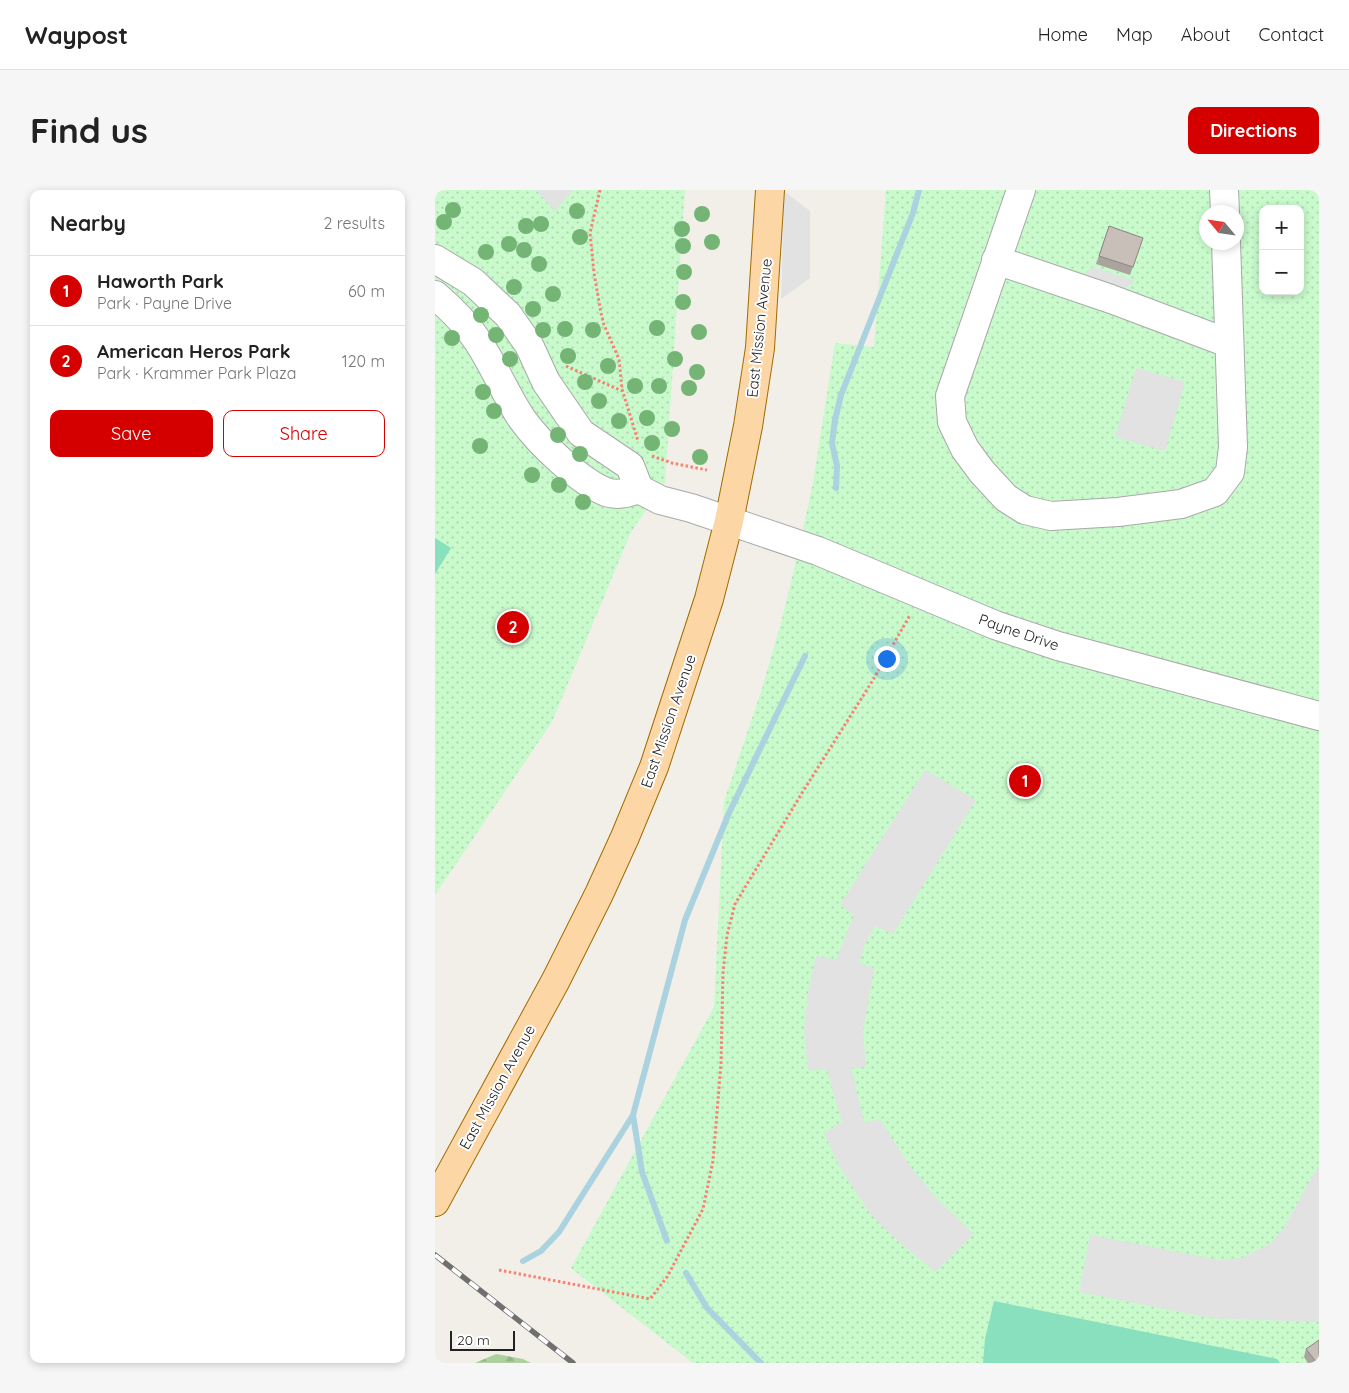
<!DOCTYPE html>
<meta charset="utf-8">
<style>
body{margin:0;font-family:Quicksand,sans-serif;background:#f6f6f6;color:#222}
.controls{position:absolute;right:15px;top:15px;display:grid;overflow:hidden;border-radius:10px;box-shadow:0 2px 8px #0003}
.controls button{width:45px;height:45px;display:grid;place-items:center;padding:0;border:0;border-bottom:1px solid #e0e0e0;background:#fff;color:#222;font:25px sans-serif}
.compass{position:absolute;left:764px;top:15px;width:45px;height:45px;border-radius:50%;background:#fff;box-shadow:0 2px 8px #0003;rotate:299deg}
.scale{position:absolute;left:15px;bottom:12px;width:65px;box-sizing:border-box;padding-left:5px;border:2px solid #222;border-top:0;font-size:14px;line-height:18px;white-space:nowrap;color:#222;-webkit-text-stroke:4px #fff;paint-order:stroke}
.you{position:absolute;left:451px;top:468px;width:18px;height:18px;margin:-12px;border:4px solid #fff;border-radius:50%;background:#1a73e8;box-shadow:0 0 0 8px #1a73e833}
.badge{display:grid;place-items:center;width:32px;height:32px;border-radius:50%;background:#d40000;color:#fff;font-size:16px;font-weight:700}
.pin{position:absolute;translate:-50% -50%;border:2px solid #fff;box-shadow:0 1px 5px #0006}
.list{margin:0;padding:0;list-style:none}
h2{display:flex;justify-content:space-between;align-items:center;height:65px;margin:0;padding:0 20px;font-size:21px}
h2 small{font-size:16px;font-weight:400;color:#767676}
.list li{display:grid;grid-template-columns:32px 1fr auto;gap:15px;align-items:center;box-sizing:border-box;height:70px;padding:0 20px;border-top:1px solid #e0e0e0}
.list b{display:block;font-size:19px;white-space:nowrap}
.list p{margin:0;font-size:16px;white-space:nowrap;color:#767676}
.list em{font-size:16px;font-style:normal;color:#767676}
.actions{display:flex;gap:10px;padding:15px 20px}
.actions a{flex:1;padding:11px 0;border:1px solid #d40000;border-radius:10px;text-align:center;font-size:18px;color:#d40000}
.actions .main{background:#d40000;color:#fff}
.map{position:relative;flex:none;width:884px;height:1173px;overflow:hidden;border-radius:10px}
header{display:flex;align-items:center;gap:30px;box-sizing:border-box;height:70px;padding:0 25px;background:#fff;border-bottom:1px solid #e0e0e0}
header strong{font-size:24px}
nav{display:flex;gap:28px;margin-inline-start:auto;font-size:18px}
.intro{display:flex;align-items:center;justify-content:space-between;box-sizing:border-box;height:120px;padding:0 30px}
h1{margin:0;font-size:35px}
.button{padding:12px 22px;border-radius:10px;background:#d40000;color:#fff;font-size:18px;font-weight:700}
main{display:flex;gap:30px;padding:0 30px}
aside{flex:1;background:#fff;border-radius:10px;box-shadow:0 2px 8px #0003}
.map>svg:first-child{display:block}
.forest{fill:url(#forest-firs)}
.park{fill:url(#park-dots);fill-rule:evenodd}
.pitch{fill:#88e0be}
.parking{fill:#e2e2e2}
.lines{fill:none;stroke-linecap:round;stroke-linejoin:round}
.stream{stroke:#aad3df;stroke-width:6}
.minor-casing{stroke:#a9a9a9;stroke-width:30}
.major-casing{stroke:#a06b00;stroke-width:30}
.path{stroke:#fa8072;stroke-width:3;stroke-dasharray:2.5 2.5;stroke-linecap:butt}
.minor{stroke:#fff;stroke-width:28}
.major{stroke:#fcd6a4;stroke-width:28}
.rail-casing{stroke:#707070;stroke-width:5.5}
.rail{stroke:#fff;stroke-width:4;stroke-dasharray:11;stroke-linecap:butt}
.tree{fill:#74b475}
.wall{fill:#aba49e}
.building{fill:#c7bfb8;stroke:#8b8681}
.labels{text-anchor:middle;dominant-baseline:central;stroke-width:4;stroke-linejoin:round;paint-order:stroke}
.street-label{font-size:15px;fill:#222;stroke:#fff}
</style>
<header>
<strong>Waypost</strong>
<nav><a>Home</a><a>Map</a><a>About</a><a>Contact</a></nav>
</header>
<div class="intro"><h1>Find us</h1><a class="button">Directions</a></div>
<main>
<aside>
<h2>Nearby<small>2 results</small></h2>
<ul class="list">
<li><span class="badge">1</span><div><b>Haworth Park</b><p>Park · Payne Drive</p></div><em>60 m</em></li>
<li><span class="badge">2</span><div><b>American Heros Park</b><p>Park · Krammer Park Plaza</p></div><em>120 m</em></li>
</ul>
<div class="actions"><a class="main">Save</a><a>Share</a></div>
</aside>
<div class="map">
<svg width="884" height="1173" viewBox="0 0 884 1173">
<defs>
<pattern id="forest-firs" width="22" height="20" patternUnits="userSpaceOnUse" patternTransform="scale(1.25)"><rect width="22" height="20" fill="#add19e"/><path d="M5 1l3.5 6h-7zM16 11l3.5 6h-7z" fill="#95b388"/></pattern>
<pattern id="park-dots" width="8" height="8" patternUnits="userSpaceOnUse" patternTransform="scale(1.25)"><rect width="8" height="8" fill="#c8facc"/><path d="M2 2h.1M6 6h.1" fill="none" stroke="#acd6af" stroke-width="1.8" stroke-linecap="round"/></pattern>
</defs>
<rect width="100%" height="100%" fill="#f2efe9"/>
<path class="forest" d="M61,1164L88,1169L96,1173H40Z"/>
<path class="park" d="M0,0H250L230,293L196,342L117,532L0,705Z
M451,0H884V1173H258L136,1078L279,817L289,611L326,502L346,433L363,363L378,293L400,153L439,157ZM828,19H865V101H828ZM772,22H802V52H772Z"/>
<path class="pitch" d="M0,348L16,358L0,384Z
M559,1111L842,1169L845,1173H548L550,1149Z"/>
<path class="parking" d="M101,0H138L120,21Z
M349,1L375,21V88L346,109Z
M658,77L700,91L676,109L636,96Z
M701,178L750,192L730,261L680,247Z
M490,580L541,610L458,744L440,736L430,754L424,773L439,778L428,840L431,877L416,878L429,932L445,930L477,979L505,1012L539,1044L500,1082L453,1042L434,1022L403,974L389,943L407,932L392,880H373L369,839L373,802L381,766L401,770L419,725L405,715Z
M884,975V1132L775,1128L644,1102L655,1045L784,1070L807,1068L836,1053L848,1039Z"/>
<g class="lines">
<path class="stream" d="M401,298L402,276L397,253L400,230L406,205L478,23L484,0
M198,925L207,982L232,1051
M88,1071L106,1061L124,1042L198,925L250,730L294,623L370,466
M251,1083L272,1118L326,1173"/>
<g class="minor-casing">
<path id="minor" d="M586,0L515,206L517,232L530,259L547,282L571,308L590,320L616,326L683,322L746,314L780,302L795,282L798,257L791,52
M789,0L790,22
M0,69L38,92L73,125L94,155L111,192L146,243L195,276L204,299L225,310L256,318L383,361L560,435L623,456L884,526
M561,70L676,109L793,153
M0,105C14,117 32,135 42,150C59,175 70,204 87,229C104,253 144,291 171,302C182,306 193,303 204,299"/>
</g>
<g class="major-casing">
<path id="major" d="M0,1012L121,790L164,704L190,647L219,577L274,409L294,331L313,236L325,158L335,0"/>
</g>
<path class="path" d="M165,0L155,43L159,83L166,123L169,135L184,169L187,199L203,251
M131,176L187,201
M217,266L237,273L272,280
M64,1080L215,1109L232,1087L268,1019L278,971L286,873L288,783L292,745L300,714L367,603L438,490L475,425"/>
<use href="#minor" class="minor"/>
<use href="#major" class="major"/>
<g class="rail-casing">
<path id="rail" d="M0,1065L138,1173"/>
</g>
<use href="#rail" class="rail"/>
</g>
<g class="tree">
<circle cx="18" cy="20" r="8"/>
<circle cx="142" cy="21" r="8"/>
<circle cx="267" cy="24" r="8"/>
<circle cx="9" cy="32" r="8"/>
<circle cx="106" cy="34" r="8"/>
<circle cx="91" cy="36" r="8"/>
<circle cx="247" cy="39" r="8"/>
<circle cx="145" cy="47" r="8"/>
<circle cx="277" cy="52" r="8"/>
<circle cx="74" cy="54" r="8"/>
<circle cx="248" cy="56" r="8"/>
<circle cx="89" cy="60" r="8"/>
<circle cx="51" cy="62" r="8"/>
<circle cx="104" cy="74" r="8"/>
<circle cx="249" cy="82" r="8"/>
<circle cx="79" cy="97" r="8"/>
<circle cx="118" cy="104" r="8"/>
<circle cx="248" cy="112" r="8"/>
<circle cx="98" cy="119" r="8"/>
<circle cx="46" cy="125" r="8"/>
<circle cx="222" cy="138" r="8"/>
<circle cx="130" cy="139" r="8"/>
<circle cx="108" cy="140" r="8"/>
<circle cx="158" cy="140" r="8"/>
<circle cx="264" cy="142" r="8"/>
<circle cx="61" cy="145" r="8"/>
<circle cx="17" cy="148" r="8"/>
<circle cx="133" cy="166" r="8"/>
<circle cx="75" cy="169" r="8"/>
<circle cx="240" cy="169" r="8"/>
<circle cx="173" cy="176" r="8"/>
<circle cx="262" cy="182" r="8"/>
<circle cx="150" cy="192" r="8"/>
<circle cx="200" cy="196" r="8"/>
<circle cx="224" cy="196" r="8"/>
<circle cx="254" cy="198" r="8"/>
<circle cx="48" cy="202" r="8"/>
<circle cx="164" cy="211" r="8"/>
<circle cx="59" cy="221" r="8"/>
<circle cx="212" cy="228" r="8"/>
<circle cx="184" cy="231" r="8"/>
<circle cx="237" cy="239" r="8"/>
<circle cx="123" cy="245" r="8"/>
<circle cx="217" cy="253" r="8"/>
<circle cx="45" cy="256" r="8"/>
<circle cx="145" cy="264" r="8"/>
<circle cx="265" cy="267" r="8"/>
<circle cx="97" cy="285" r="8"/>
<circle cx="124" cy="295" r="8"/>
<circle cx="148" cy="312" r="8"/>
</g>
<path class="wall" d="M674,36L708,48L695,85L661,74Z
M871,1159L884,1173H873L869,1167Z"/>
<path class="building" d="M674,36L708,48L698,77L664,66Z
M884,1150V1173H882L871,1159Z"/>
<g class="labels">
<g class="street-label">
<text transform="translate(324 138) rotate(-84)">East Mission Avenue</text>
<text transform="translate(584 442) rotate(19)">Payne Drive</text>
<text transform="translate(233 531) rotate(-71)">East Mission Avenue</text>
<text transform="translate(62 897) rotate(-61)">East Mission Avenue</text>
</g>
</g>
</svg>
<div class="controls">
<button>+</button>
<button>−</button>
</div>
<svg class="compass" viewBox="-18 -18 36 36"><path d="M0-13l5 13h-10z" fill="#e53935"/><path d="M0 13l5-13h-10z" fill="#767676"/></svg>
<div class="scale">20 m</div>
<div class="you"></div>
<div class="pin badge" style="left:590px;top:591px">1</div>
<div class="pin badge" style="left:78px;top:437px">2</div>
</div>
</main>
